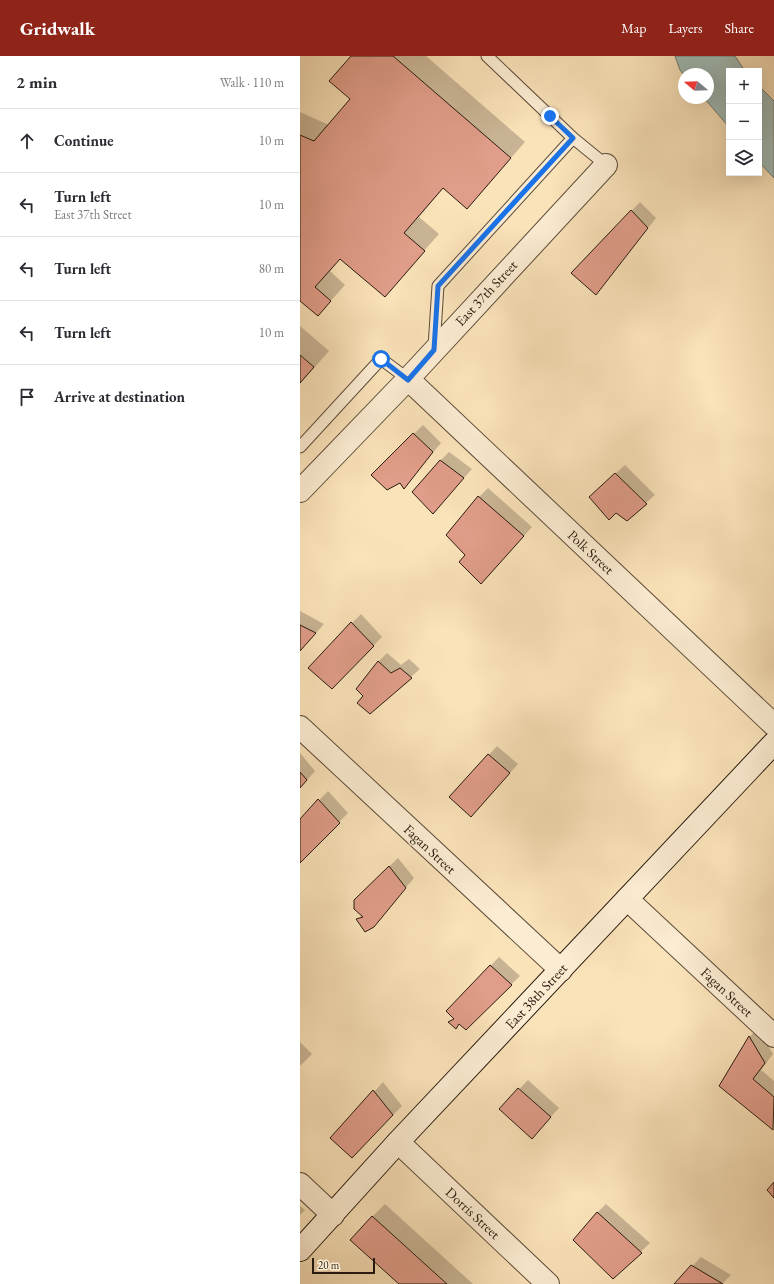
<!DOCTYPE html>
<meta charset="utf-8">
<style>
body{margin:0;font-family:"EB Garamond",serif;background:#f2f2f3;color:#2b2b33}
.controls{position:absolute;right:12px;top:12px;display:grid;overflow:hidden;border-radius:0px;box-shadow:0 4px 16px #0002}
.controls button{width:36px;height:36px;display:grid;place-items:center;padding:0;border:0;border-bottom:1px solid #e1e1e2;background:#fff;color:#2b2b33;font:20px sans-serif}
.compass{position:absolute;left:378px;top:12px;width:36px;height:36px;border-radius:50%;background:#fff;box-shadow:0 4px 16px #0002;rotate:289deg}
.scale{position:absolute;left:12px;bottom:10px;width:63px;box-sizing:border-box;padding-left:4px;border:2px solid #291b0f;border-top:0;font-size:11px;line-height:14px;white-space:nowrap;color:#291b0f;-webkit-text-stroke:3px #fcecd2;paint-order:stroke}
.stop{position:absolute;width:12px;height:12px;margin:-9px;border:3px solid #1a73e8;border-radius:50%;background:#fff}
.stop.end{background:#1a73e8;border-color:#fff;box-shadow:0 1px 4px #0008}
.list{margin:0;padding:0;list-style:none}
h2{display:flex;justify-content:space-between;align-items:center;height:52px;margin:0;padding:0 16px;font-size:17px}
h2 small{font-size:13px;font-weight:400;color:#7c7c81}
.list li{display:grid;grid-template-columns:26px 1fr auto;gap:12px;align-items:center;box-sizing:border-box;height:64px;padding:0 16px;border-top:1px solid #e1e1e2}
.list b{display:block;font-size:15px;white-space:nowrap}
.list p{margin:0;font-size:13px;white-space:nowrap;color:#7c7c81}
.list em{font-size:13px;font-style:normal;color:#7c7c81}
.icon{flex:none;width:22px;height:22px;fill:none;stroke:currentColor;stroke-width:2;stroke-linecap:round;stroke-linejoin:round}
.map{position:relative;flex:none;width:474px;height:1228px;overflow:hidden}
header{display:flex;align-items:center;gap:24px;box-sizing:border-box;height:56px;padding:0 20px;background:#8f2418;color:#fff}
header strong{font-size:19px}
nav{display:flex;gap:22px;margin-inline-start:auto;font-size:14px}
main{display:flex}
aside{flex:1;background:#fff}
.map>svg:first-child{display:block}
.water{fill:#a1bcb7;stroke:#717c74}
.shadow{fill:#0003}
.building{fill:#e09d89;stroke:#291b0f}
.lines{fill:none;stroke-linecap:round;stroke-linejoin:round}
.service-casing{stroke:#5d4d3a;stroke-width:13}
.minor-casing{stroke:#5d4d3a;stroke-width:24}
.secondary-casing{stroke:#291b0f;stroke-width:24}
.service{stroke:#fcecd2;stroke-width:11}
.minor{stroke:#fcecd2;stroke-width:22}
.secondary{stroke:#fcecd2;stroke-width:22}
.route{stroke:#1a73e8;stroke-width:5}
.labels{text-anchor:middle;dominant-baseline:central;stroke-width:3;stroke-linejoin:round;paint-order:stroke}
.street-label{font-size:14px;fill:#291b0f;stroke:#fcecd2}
</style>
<header>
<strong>Gridwalk</strong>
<nav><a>Map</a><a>Layers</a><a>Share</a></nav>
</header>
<main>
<aside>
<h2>2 min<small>Walk · 110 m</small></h2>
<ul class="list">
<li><svg class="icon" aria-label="ahead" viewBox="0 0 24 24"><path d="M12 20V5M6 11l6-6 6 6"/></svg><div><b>Continue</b></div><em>10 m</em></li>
<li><svg class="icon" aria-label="left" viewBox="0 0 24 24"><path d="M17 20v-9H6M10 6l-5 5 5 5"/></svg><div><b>Turn left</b><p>East 37th Street</p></div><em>10 m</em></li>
<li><svg class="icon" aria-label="left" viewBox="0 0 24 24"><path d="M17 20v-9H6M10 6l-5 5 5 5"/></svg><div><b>Turn left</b></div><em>80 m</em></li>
<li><svg class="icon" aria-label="left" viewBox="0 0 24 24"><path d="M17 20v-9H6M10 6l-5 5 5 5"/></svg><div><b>Turn left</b></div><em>10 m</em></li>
<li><svg class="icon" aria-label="arrive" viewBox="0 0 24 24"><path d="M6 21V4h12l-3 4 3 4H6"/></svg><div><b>Arrive at destination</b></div></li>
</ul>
</aside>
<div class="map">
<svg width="474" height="1228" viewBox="0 0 474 1228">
<rect width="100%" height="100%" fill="#fae2b9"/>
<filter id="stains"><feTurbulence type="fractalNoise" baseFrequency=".005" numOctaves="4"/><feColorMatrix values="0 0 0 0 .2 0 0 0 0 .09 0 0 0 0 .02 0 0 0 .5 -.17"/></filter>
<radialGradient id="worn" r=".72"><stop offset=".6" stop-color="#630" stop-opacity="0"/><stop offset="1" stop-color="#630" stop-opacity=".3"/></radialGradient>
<path class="water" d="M375,0H435L445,15H429V71L404,42H408V18L384,19L380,14Z
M459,30L474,45V122L459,106Z"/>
<path class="shadow" d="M52,0H126L225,86L167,152L144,131L119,161L139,178L84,240L41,202L30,215L45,229L18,259L1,245L0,246V56L29,69L52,43Z
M340,146L356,162L296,237L272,217Z
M0,270L29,295L0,328Z
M123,369L141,387L104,431L101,425L72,419Z
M149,396L172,413L133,456L140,405Z
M325,409L355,439L327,463L299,432Z
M188,432L232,471L190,518L166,499L179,441Z
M0,555L24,568L0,595Z
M61,558L82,581L32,632L52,567Z
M87,597L101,609L109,603L120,613L111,621L64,640L78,606Z
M197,690L218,708L180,751L150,741Z
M0,697L15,715L0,732Z
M28,735L48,757L0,806V764Z
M98,802L114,822L73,870L57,864L62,859L55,844Z
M199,901L220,920L166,973L160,967L156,972L150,966L155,962L147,955Z
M458,973L473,998L461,1014L474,1025L473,1073L420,1030L449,981Z
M0,986L12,998L0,1010Z
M228,1024L259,1052L240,1073L200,1053Z
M83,1026L102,1050L52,1101L32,1082Z
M85,1148L173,1228H100L72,1161Z
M306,1148L350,1187L313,1222L297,1157Z
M0,1150L5,1154L0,1159Z
M401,1201L431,1219L422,1228H375Z"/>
<path class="building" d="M51,0H93L211,102L167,153L143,132L104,177L125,195L85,241L40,203L15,231L31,245L18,260L0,245V79L14,85L50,43L29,25Z
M331,154L348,172L296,239L271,217Z
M0,299L14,311L0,327Z
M113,377L133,396L104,433L100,427L87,434L71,419Z
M140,404L164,422L133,458L112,436Z
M315,417L347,448L327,465L316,457L309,464L289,441Z
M178,440L224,480L181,528L159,506L165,499L146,479Z
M51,566L74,590L32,633L8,612Z
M0,569L16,577L0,595Z
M78,605L91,617L100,612L112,622L70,658L57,647L63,640L56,633Z
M188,698L210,717L171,761L149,741Z
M0,716L7,724L0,732Z
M18,743L40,767L0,807V763Z
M89,810L106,832L74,871L65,876L56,863L63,861L54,853V844Z
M190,909L212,929L166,974L159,968L156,973L148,966L154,963L146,955Z
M449,980L465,1007L453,1023L474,1041L473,1074L419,1030Z
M218,1032L251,1061L232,1083L199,1053Z
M73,1034L93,1059L52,1102L30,1082Z
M474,1126V1142L467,1134Z
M297,1156L342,1197L313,1223L273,1184Z
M72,1160L147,1228H99L50,1184Z
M391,1209L423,1228H374Z"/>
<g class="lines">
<g class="service-casing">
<path id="service" d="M187,0L273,82
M134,291L138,230L273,82L306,109
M0,391L81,303L108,323"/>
</g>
<g class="minor-casing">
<path id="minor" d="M108,323L474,669
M0,435L108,323L306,109
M0,671L261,914
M327,843L474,980
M98,1086L248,1228
M0,1128L33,1159"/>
</g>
<g class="secondary-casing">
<path id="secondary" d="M0,1194L98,1086L474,687"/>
</g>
<use href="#service" class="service"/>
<use href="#minor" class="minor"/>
<use href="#secondary" class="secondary"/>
</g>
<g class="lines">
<path class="route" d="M81,303L108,324L134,294L138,230L273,82L250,60"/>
</g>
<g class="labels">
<g class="street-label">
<text transform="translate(186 237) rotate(-47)">East 37th Street</text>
<text transform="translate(291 496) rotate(43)">Polk Street</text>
<text transform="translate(130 793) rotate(43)">Fagan Street</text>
<text transform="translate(427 936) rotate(43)">Fagan Street</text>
<text transform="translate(236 940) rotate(-47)">East 38th Street</text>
<text transform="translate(173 1157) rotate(43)">Dorris Street</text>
</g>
</g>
<rect width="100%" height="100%" filter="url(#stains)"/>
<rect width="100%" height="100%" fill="url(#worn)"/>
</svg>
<div class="controls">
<button>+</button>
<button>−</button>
<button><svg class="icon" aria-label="layers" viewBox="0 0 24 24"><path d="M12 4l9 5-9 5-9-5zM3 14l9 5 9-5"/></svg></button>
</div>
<svg class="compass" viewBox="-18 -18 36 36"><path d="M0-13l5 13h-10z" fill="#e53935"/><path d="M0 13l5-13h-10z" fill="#7c7c81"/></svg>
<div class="scale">20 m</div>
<div class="stop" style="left:81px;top:303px"></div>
<div class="stop end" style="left:250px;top:60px"></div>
</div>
</main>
